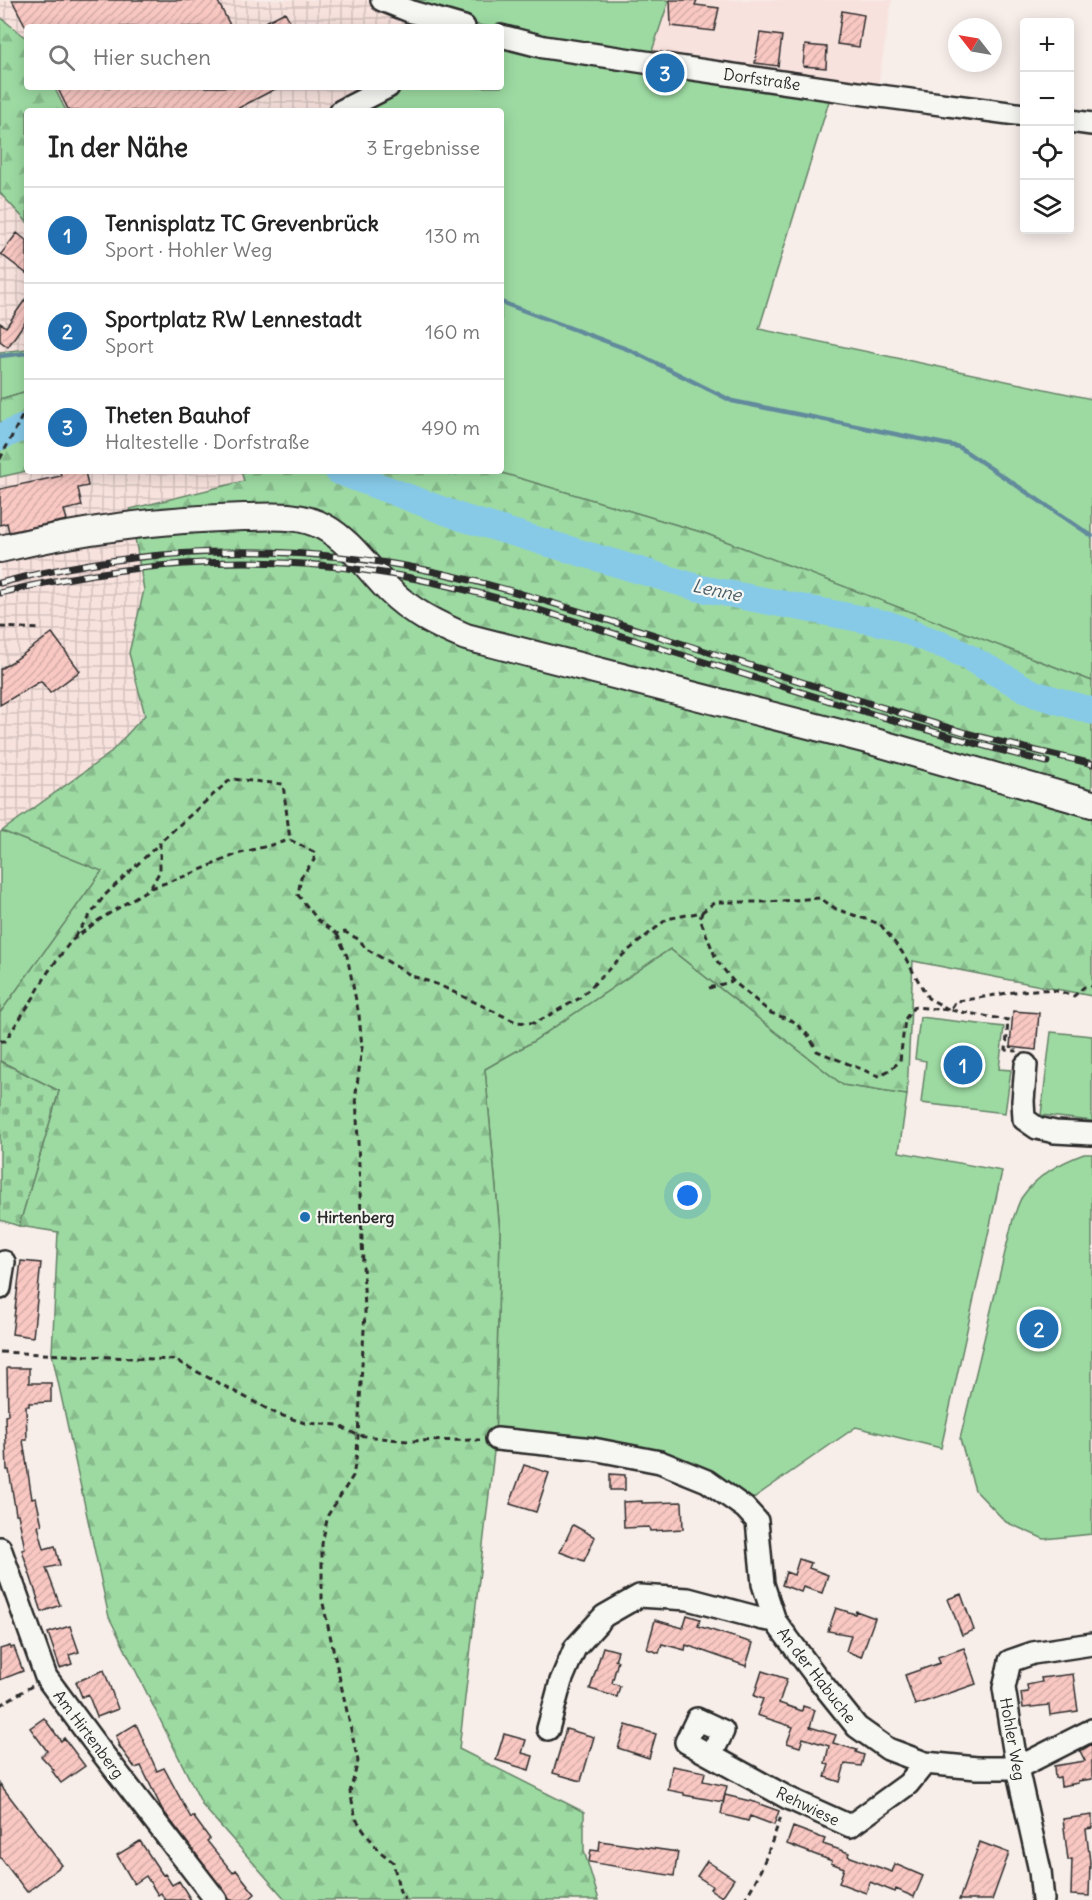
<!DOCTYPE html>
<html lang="de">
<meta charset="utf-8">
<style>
body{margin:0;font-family:Delius,sans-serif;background:#f2f2f2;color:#222}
.controls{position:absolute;right:18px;top:18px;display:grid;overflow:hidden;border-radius:6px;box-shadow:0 3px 15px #0003}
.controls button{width:54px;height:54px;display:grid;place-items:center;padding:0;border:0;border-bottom:2px solid #e0e0e0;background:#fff;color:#222;font:30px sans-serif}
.compass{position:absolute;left:948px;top:18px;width:54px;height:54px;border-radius:50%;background:#fff;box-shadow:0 3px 15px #0003;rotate:301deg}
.you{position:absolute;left:688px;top:1196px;width:21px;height:21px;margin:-15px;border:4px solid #fff;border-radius:50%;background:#1a73e8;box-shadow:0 0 0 9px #1a73e833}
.badge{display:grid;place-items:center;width:39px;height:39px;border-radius:50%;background:#1f6fb2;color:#fff;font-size:20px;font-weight:700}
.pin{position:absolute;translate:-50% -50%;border:3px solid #fff;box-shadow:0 2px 6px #0006}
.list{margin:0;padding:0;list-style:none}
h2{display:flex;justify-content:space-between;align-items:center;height:78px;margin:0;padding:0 24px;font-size:26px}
h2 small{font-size:20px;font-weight:400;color:#767676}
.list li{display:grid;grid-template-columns:39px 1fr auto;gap:18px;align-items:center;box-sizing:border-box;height:96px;padding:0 24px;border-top:2px solid #e0e0e0}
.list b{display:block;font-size:22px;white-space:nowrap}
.list p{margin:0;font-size:20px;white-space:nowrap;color:#767676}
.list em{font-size:20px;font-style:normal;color:#767676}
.icon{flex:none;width:33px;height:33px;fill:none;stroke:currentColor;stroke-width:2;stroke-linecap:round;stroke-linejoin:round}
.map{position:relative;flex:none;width:1092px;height:1900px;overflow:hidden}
.search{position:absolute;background:#fff;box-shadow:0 3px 15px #0003;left:24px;top:24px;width:480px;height:66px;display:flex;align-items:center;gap:15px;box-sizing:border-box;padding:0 21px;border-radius:6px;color:#767676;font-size:22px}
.panel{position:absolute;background:#fff;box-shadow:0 3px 15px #0003;left:24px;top:108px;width:480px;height:366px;border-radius:6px}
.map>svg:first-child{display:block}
.built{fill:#f8e2de}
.industrial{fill:url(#industrial-grid)}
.grass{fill:#9ddaa2;stroke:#648266;stroke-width:1.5}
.forest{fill:url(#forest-firs);stroke:#648266;stroke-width:1.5}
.cemetery{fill:url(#cemetery-stones);stroke:#648266;stroke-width:1.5}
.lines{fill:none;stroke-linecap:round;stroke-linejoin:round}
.stream{stroke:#628a9c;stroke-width:4.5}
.river{stroke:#87cae8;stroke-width:27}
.building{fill:url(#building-hatch);stroke:#2b2b2b;stroke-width:1.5}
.minor-casing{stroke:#2b2b2b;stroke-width:26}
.major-casing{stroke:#2b2b2b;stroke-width:30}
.path{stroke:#2b2b2b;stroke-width:3;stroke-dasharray:6 4.5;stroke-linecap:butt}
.minor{stroke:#f6f6f2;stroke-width:21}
.major{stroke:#f6f6f2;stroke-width:26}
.rail-casing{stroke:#2b2b2b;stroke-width:7}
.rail{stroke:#f6f6f2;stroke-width:4.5;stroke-dasharray:14;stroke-linecap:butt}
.poi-dot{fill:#1f6fb2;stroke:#f6f6f2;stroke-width:2}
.labels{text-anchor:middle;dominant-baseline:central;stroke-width:4.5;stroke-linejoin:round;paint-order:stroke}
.street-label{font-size:16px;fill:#2b2b2b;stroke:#f6f6f2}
.poi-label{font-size:16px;font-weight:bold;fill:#2b2b2b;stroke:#f6f6f2;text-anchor:start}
.water-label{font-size:18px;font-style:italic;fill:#475b64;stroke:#f6f6f2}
</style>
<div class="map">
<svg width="1092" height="1900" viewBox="0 0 1092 1900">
<defs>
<pattern id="industrial-grid" width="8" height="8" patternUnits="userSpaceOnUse" patternTransform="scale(1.5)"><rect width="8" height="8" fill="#f8e2de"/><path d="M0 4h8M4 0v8" fill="none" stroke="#d5c2bf"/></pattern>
<pattern id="forest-firs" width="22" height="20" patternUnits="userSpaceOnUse" patternTransform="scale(1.5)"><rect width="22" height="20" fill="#9ddaa2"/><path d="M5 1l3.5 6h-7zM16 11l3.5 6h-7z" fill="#87bb8c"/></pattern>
<pattern id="cemetery-stones" width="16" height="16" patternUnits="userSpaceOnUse" patternTransform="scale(1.5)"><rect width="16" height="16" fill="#9ddaa2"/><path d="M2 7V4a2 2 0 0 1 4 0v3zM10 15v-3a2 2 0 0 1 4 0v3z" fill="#87bb8c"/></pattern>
<pattern id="building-hatch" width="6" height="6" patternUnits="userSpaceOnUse" patternTransform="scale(1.5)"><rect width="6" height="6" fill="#f9c8c3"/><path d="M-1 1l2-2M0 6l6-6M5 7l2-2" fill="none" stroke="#d6aca8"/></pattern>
</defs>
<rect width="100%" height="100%" fill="#f7ede9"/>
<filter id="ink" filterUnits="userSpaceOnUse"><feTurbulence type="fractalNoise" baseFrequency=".0167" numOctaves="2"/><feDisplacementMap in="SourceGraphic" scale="12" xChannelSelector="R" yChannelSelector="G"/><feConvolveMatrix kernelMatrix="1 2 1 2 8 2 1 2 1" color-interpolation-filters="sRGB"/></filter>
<g filter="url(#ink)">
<path class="built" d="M669,0H892L878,86L650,57Z"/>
<path class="industrial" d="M0,0H367L418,22L435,27H27V39L0,17Z
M54,87H378L331,111H66Z
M0,193L27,222V349L0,352Z
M27,471H241L244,481L130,509L144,590L129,653L145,715L109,754L0,833V477Z"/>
<path class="grass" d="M396,0H669L650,57L574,44L501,27C467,27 429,11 396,0Z
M501,43L830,98L759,329L1092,399V681L704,533L495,471H501V111H351L398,87H501Z
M27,349V391L0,399V352Z
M2,831L103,871L0,1013V833Z
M670,949L843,1085L907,1095L899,1152L1002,1171L941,1448L856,1427L736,1510L704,1487L596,1455L495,1443L500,1232L485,1069L532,1042Z
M920,1017L1004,1027L999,1069L1011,1070L1005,1113L921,1103L926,1061L915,1059Z
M1051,1032L1092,1036V1121L1041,1115Z
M1084,1154H1092V1534L1044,1539L1006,1522L975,1490L960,1439L1013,1219C1016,1212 1018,1203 1022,1197C1037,1175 1060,1163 1084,1154Z"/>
<path class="forest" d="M0,17L27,39V87H54L66,111H27V222L0,193Z
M27,391V471L0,477V399Z
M241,471H495L704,533L1092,681V996L913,961L907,1095L843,1085L670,949L532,1042L485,1069L500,1232L495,1443L459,1749L584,1812V1851L599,1900H286L203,1806L109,1617L52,1354L58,1232L19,1226L59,1091L0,1061V1013L102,871L2,831L109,754L145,715L129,653L144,590L130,509L244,481Z"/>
<path class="cemetery" d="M0,1061L59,1091L19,1226L0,1220Z"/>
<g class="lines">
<path class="stream" d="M501,302L632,351L732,401L959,447L1092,536
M0,356L27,353"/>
<path class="river" d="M0,437L27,426
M338,471L463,518L699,588L888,624L953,649L1035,694L1092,711"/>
</g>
<path class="building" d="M12,0H217L231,27H26Z
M670,0H697L695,5L719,8L714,31L671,26Z
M842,11L864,15L859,47L837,44Z
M285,12L293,27H256Z
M760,33L782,36L778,66L755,63Z
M805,45L827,47L826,68L803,66Z
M57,87H279L233,111H69Z
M17,233L27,241V274L1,254Z
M27,297V319L8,347L0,341V323L6,327Z
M60,471H85L88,486L78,488L82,506L64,510L67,520L9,532L7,523L0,525V489L61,476Z
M52,633L80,671L50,693L41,681L0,705V669L15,660Z
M1013,1011L1039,1013L1036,1050L1010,1047Z
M21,1261L41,1263L33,1337L12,1334Z
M7,1368H29V1383H51V1402L29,1403V1406H26L27,1440H23L32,1499L36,1498L42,1525L38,1526L44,1549L55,1546L60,1565L46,1568L60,1605L42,1612L22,1550L25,1549L18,1514H16L9,1470H7L5,1416L8,1415Z
M524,1465L549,1473L536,1512L510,1504Z
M610,1474L625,1475V1490H610Z
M642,1501V1503L682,1502L683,1529L650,1531L649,1527L624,1528L623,1502Z
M573,1525L595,1537L584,1561L560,1552Z
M799,1559L811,1563L809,1568L828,1575L822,1593L803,1587L801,1592L782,1585L786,1572L794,1575Z
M961,1594L974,1630L962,1635L948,1599Z
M836,1608L855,1614L856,1611L875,1618L861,1657L846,1651L851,1635L828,1631Z
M687,1615L700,1619L698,1626L753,1643L746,1666L686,1645L685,1650L662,1644L659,1653L647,1649L655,1620L683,1628Z
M70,1626L79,1652L69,1655L72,1664L60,1668L48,1633Z
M10,1646L11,1648L14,1647L23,1671L0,1680V1649Z
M603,1647L618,1651L615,1660L618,1661L612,1683L620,1686L617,1697L590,1689Z
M964,1648L976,1684L915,1705L905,1675L940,1663L938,1657Z
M104,1670L118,1709L97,1717L88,1694L82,1697L76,1682Z
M762,1671L787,1679L779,1703L802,1711L803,1706L815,1710L810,1727L836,1735L833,1743L857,1750L856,1752L864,1755L861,1766L845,1764L840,1782L825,1777L829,1765L825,1763L829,1746L803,1738L800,1747L787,1743L793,1727L757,1715L763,1699L754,1696Z
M1073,1674L1078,1711L1050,1715L1049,1705L1023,1708L1021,1693L1028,1692L1027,1685L1042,1682L1041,1678Z
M44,1718L61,1741L64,1738L85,1766L61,1783L52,1771L54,1770L41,1756L47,1751L30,1728Z
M136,1724L157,1771L164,1768L191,1818L193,1816L210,1839L207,1841L233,1873L236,1870L255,1894L248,1900H230L162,1809L141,1766L135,1768L119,1746H120L116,1736Z
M626,1725L656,1734L649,1758L618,1748Z
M566,1729L594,1737L581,1781L553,1773Z
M504,1734L526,1740L522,1753L533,1756L529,1770L496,1760Z
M1092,1744V1779L1078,1781V1783L1061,1786L1060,1777L1055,1778L1054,1766L1085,1761L1080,1751Z
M672,1766L705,1772L703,1781L727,1786L723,1802L684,1795V1793L668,1790Z
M0,1784L62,1865L27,1892L0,1857Z
M725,1795L754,1802L779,1811L774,1825L750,1816L748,1821L721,1814Z
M1092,1815V1828L1086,1829L1090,1862L1089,1896L1071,1895L1072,1859L1068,1860L1063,1819Z
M793,1827L825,1839L823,1844L849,1853L848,1856L892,1872L895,1864L923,1876L914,1897L896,1889L895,1892L870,1882L866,1893L839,1883L844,1868L831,1863L832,1861L787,1844Z
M140,1841L158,1868L163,1875L165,1874L172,1885L179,1881L191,1900H165L161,1893L158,1895L146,1876L134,1884L117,1855Z
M600,1841L678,1852L674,1876L589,1862L591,1850L599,1851Z
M980,1842L1009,1853L992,1900H959Z
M707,1861L734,1879L722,1897L710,1889L712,1886L697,1876Z"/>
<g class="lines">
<g class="minor-casing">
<path id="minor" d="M382,0L412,12L464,27
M501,36L544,47L665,65L865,94L1024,115
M341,111L388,87
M1070,121L1092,124
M1026,1065L1023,1101L1024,1119L1037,1128L1055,1132L1092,1134
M0,1288L4,1262
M497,1439L593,1449L660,1462L707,1481L745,1508L757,1521L763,1584L775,1621L816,1676L857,1727L888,1749L925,1763L977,1768H1017L1092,1730
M0,1548L46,1677L93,1741L216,1900
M548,1729L561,1681L575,1648L604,1616L639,1596L688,1599L763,1619L775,1621
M711,1755L723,1731L697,1719L686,1742L788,1798L850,1826L908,1784L925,1763
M1043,1900L1040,1871L1017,1768L1004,1688L1010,1661L1033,1653L1092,1644"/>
</g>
<g class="major-casing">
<path id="major" d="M0,549C80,530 161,519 244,517C271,517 299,513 324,527C350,541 368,569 389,590C411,612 437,625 466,637L875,742L1092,804"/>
</g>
<path class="path" d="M0,459L27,407
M0,627L41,629
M151,888L191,874L237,854L290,840
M702,912L700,919L717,961L733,981L771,1013L793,1021L808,1035L817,1051L878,1076L890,1070L900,1061L905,1019L914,1007L950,1010L1008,1020L1006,1050L1017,1051
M337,934L347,956L359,1015L362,1047L356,1093L365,1312L357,1453L353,1476L328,1515L322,1544V1599L358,1761L350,1792L356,1819L378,1850L393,1862L400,1892L405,1900
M74,937L105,895L160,843
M709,988L733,981
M0,1041H5L34,997L48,972L71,941L99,920L150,888L160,871V842L231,779L283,784L290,840L314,852V860L301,877L298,895L318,920L337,934L345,932L360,940L365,948L412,976L439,985L516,1022L535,1023L580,998L624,954L667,919L702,912L715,902H767L820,898L836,909L880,924L902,952L928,998L950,1010L956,1001C987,998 1020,988 1051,990C1059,991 1067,994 1074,996L1084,987H1092
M0,1352L175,1360L277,1414L305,1423L338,1425L357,1435L407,1441L480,1440
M0,1705L32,1686
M744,1900C762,1874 771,1843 782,1814"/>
<use href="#minor" class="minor"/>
<use href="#major" class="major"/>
<g class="rail-casing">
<path id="rail" d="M0,583C120,552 235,544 358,559C462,571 565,607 664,638C763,669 861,702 960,731C1004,744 1048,753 1092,764
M0,593C124,563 244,553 370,571C462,584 550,613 637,641C773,683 909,728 1047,762"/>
</g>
<use href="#rail" class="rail"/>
</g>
</g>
<circle class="poi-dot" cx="305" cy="1217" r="6"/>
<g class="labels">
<g class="street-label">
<text transform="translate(762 79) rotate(8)">Dorfstraße</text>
<text transform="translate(817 1675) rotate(52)">An der Habuche</text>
<text transform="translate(89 1734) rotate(53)">Am Hirtenberg</text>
<text transform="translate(1013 1739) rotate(80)">Hohler Weg</text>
<text transform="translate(808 1806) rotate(26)">Rehwiese</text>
</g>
<g class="poi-label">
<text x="317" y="1217">Hirtenberg</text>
</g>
<g class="water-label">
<text transform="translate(717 590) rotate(12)">Lenne</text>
</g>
</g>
</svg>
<div class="controls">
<button>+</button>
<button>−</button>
<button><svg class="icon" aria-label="locate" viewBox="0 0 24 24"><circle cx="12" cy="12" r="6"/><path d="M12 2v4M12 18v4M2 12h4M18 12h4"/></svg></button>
<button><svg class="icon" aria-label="layers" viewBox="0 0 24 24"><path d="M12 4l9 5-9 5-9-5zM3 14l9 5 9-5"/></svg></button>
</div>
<svg class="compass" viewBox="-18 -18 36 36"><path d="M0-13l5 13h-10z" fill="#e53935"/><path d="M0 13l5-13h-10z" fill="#767676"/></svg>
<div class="you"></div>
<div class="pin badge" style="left:963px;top:1065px">1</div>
<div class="pin badge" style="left:1039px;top:1329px">2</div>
<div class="pin badge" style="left:665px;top:73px">3</div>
<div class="search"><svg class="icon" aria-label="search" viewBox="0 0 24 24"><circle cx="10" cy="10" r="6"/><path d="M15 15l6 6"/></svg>Hier suchen</div>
<section class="panel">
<h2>In der Nähe<small>3 Ergebnisse</small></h2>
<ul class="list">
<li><span class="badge">1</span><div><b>Tennisplatz TC Grevenbrück</b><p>Sport · Hohler Weg</p></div><em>130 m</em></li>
<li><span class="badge">2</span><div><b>Sportplatz RW Lennestadt</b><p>Sport</p></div><em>160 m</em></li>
<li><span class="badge">3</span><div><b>Theten Bauhof</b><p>Haltestelle · Dorfstraße</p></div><em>490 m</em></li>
</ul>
</section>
</div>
